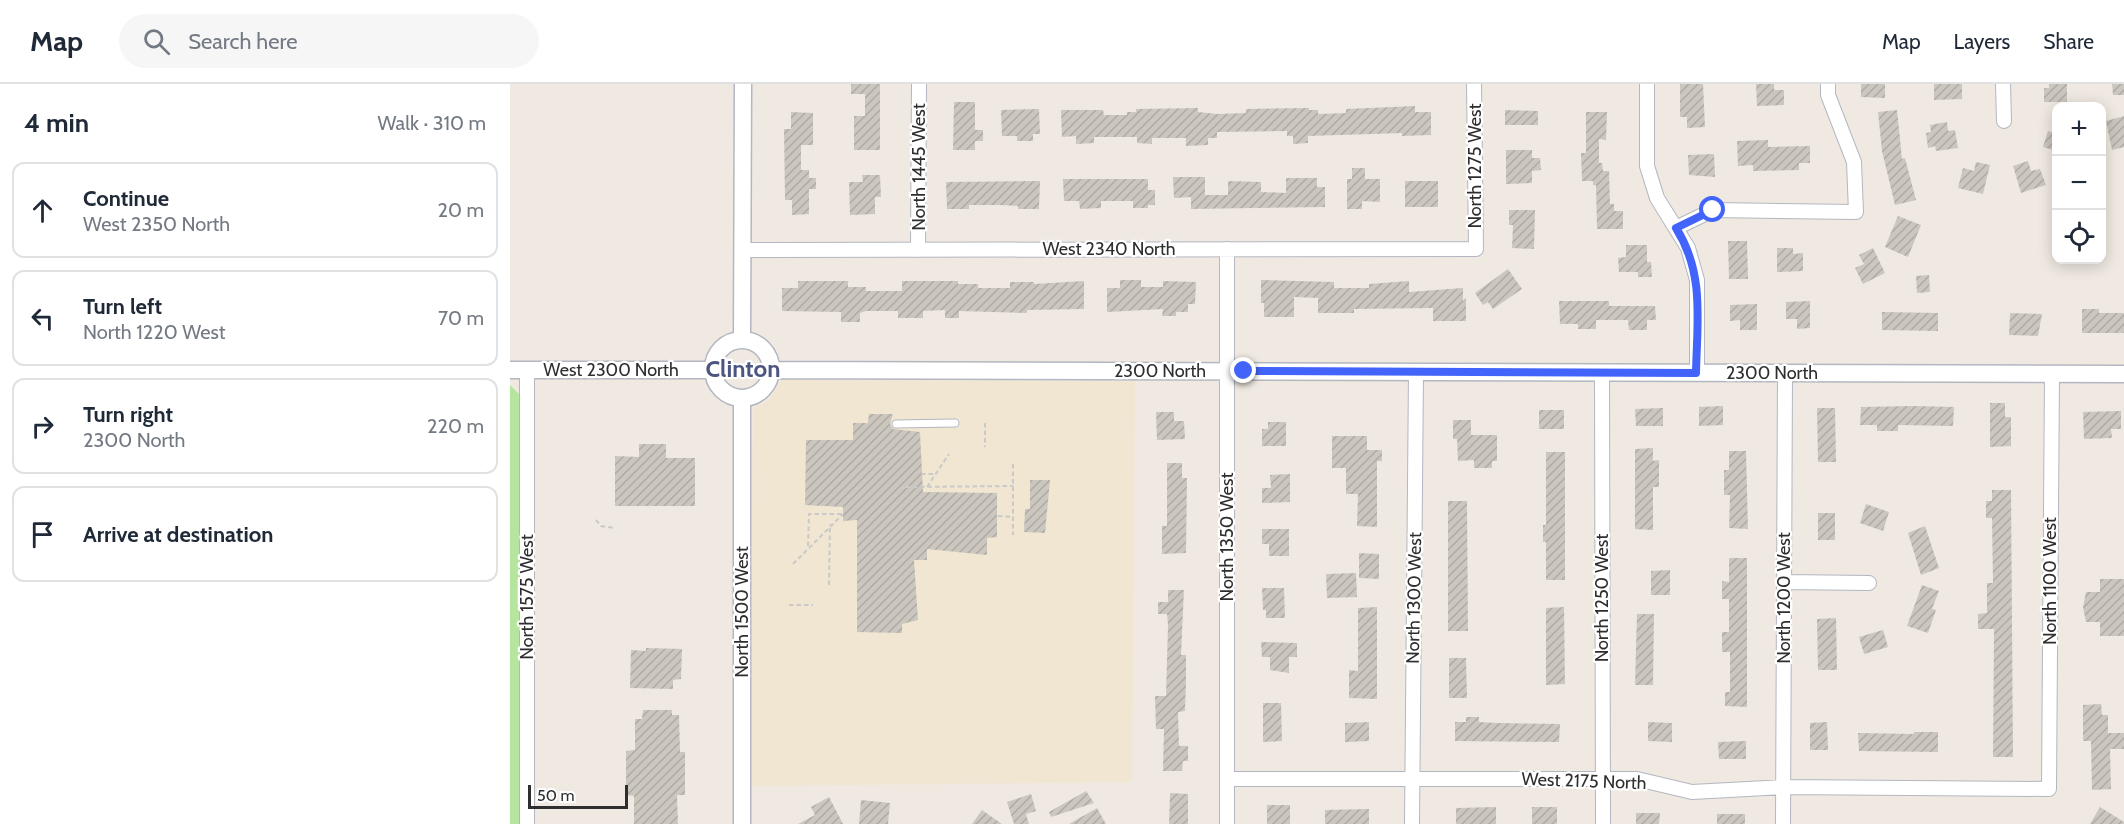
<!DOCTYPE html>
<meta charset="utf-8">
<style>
body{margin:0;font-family:Cabin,sans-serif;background:#f6f6f7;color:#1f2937}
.controls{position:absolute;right:18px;top:18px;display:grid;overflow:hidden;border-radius:12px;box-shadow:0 3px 15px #0003}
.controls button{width:54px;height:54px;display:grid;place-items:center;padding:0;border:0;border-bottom:2px solid #e0e1e3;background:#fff;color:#1f2937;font:30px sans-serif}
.scale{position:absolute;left:18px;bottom:15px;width:100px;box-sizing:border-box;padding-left:6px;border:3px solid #2e2e2e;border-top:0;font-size:16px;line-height:21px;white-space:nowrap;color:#2e2e2e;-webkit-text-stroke:4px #fff;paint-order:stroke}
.stop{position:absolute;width:18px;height:18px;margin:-14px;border:4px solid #4264fb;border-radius:50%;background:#fff}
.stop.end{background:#4264fb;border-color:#fff;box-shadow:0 2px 6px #0008}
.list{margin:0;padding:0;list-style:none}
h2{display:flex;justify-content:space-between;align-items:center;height:78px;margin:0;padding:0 24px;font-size:26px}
h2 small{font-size:20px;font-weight:400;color:#747a83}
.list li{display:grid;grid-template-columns:39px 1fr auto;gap:18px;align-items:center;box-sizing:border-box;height:96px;margin:0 12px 12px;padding:0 12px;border:2px solid #e0e1e3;border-radius:12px}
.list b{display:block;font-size:22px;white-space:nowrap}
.list p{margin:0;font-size:20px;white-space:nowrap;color:#747a83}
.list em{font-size:20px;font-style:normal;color:#747a83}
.icon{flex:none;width:33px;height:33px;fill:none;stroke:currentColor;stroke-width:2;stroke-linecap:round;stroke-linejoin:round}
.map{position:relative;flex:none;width:1614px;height:740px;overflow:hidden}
header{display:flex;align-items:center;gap:36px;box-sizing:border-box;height:84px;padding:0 30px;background:#fff;border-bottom:2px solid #e0e1e3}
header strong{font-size:28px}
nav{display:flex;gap:33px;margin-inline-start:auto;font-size:21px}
.search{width:420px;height:54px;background:#f6f6f7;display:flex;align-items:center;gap:15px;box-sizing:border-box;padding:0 21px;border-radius:33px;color:#747a83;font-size:22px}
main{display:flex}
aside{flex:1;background:#fff}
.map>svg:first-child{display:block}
.education{fill:#f0e6d1}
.park{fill:#b6e59e}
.building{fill:url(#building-hatch)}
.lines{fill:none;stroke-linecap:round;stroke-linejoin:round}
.service-casing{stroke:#b4b7c1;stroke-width:9}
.minor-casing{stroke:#b4b7c1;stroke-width:16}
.tertiary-casing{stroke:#b4b7c1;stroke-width:19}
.path{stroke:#c9c9c9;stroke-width:2;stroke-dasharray:4.5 3;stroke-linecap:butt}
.service{stroke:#fff;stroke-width:7}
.minor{stroke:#fff;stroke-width:14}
.tertiary{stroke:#fff;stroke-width:16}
.route{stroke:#4264fb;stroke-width:8}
.labels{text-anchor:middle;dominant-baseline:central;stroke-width:4.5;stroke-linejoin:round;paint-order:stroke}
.street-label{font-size:18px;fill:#2e2e2e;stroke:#fff}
.district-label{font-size:24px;font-weight:bold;fill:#4d5680;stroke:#fff}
</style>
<header>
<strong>Map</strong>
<div class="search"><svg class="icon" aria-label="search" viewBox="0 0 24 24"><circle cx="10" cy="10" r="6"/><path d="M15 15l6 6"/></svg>Search here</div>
<nav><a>Map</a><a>Layers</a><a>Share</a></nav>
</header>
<main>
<aside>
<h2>4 min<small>Walk · 310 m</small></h2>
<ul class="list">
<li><svg class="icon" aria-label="ahead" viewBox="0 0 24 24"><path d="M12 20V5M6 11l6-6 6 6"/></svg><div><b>Continue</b><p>West 2350 North</p></div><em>20 m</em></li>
<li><svg class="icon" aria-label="left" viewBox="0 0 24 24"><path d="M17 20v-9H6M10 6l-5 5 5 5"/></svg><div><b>Turn left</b><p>North 1220 West</p></div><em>70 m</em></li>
<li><svg class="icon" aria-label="right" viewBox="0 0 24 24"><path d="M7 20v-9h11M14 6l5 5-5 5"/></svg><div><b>Turn right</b><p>2300 North</p></div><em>220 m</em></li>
<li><svg class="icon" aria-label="arrive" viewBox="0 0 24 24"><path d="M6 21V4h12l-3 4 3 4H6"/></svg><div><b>Arrive at destination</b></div></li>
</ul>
</aside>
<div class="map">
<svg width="1614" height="740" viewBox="0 0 1614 740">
<defs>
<pattern id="building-hatch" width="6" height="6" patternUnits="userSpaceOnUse" patternTransform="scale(1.5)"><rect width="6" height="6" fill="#cbc7bf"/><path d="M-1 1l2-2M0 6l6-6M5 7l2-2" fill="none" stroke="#afaba4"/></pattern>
</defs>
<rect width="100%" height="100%" fill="#efe9e1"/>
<path class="education" d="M272,296L625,297L622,698L240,702L243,324L259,317Z"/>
<path class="park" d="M0,301L10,311L11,740H0Z"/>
<path class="building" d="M341,0H370V66H344V32H355V10H341Z
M1170,0H1193L1195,43L1177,44V33H1170Z
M1246,0H1264V6H1274V21L1247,22Z
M1351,0H1375V14L1351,13Z
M1424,0H1452V15L1424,16Z
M1539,0H1557V18H1534V4H1539Z
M1602,0H1614V11H1603Z
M444,18H465V46H473V57H465V66H443Z
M905,22V28H921V51L892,52V49L798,52V59L783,60V52H777V47L707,48V54H698V61L676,62V54H642V60L627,59V53H584V59L566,60V52L552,53L551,26H593L594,31H617V28H626V25L688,24V28L707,30L736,29V25L799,24V26H808V30L836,29V25Z
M529,25L530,50H523V57H507V52H492L491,26Z
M995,26L1028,27V41H995Z
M1387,26L1392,75L1395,74L1406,116L1385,121L1372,67L1368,28Z
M281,28L303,29V61H291V86H299V94H306V105H299V130L282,131V116H275L274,45H281Z
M1076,28H1097L1096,56L1089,55V79H1092L1093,87H1099L1100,120H1104V127H1113V145H1087L1086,101H1083V97H1072L1071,69H1076Z
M1614,32V63L1602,66L1596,37Z
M1437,38L1438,47L1445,46L1448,64L1426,67L1425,62L1418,64L1416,49L1421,48L1420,41Z
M1538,47L1546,50V67L1533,63Z
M1258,56V63L1300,62V79H1289V86L1243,87V81L1228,82L1227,57Z
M996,66H1022V74H1030L1031,86L1022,87V99L996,100Z
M1204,70L1205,93L1179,91L1178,71Z
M1518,77L1521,87L1530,85L1536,101L1511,109L1503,82Z
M1466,78L1480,81L1473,110L1448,104L1453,84L1464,87Z
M842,84H855V95H870V118L852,117V125H837V95H842Z
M352,91H370L371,113H365V130L340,131L339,98H353Z
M663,93H695V111H718V97L751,98V108L776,109V94H807V103H815V123L681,125V113L664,114Z
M553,95H638V106H645V121H638V124H623V117H591V124L570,125L569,117H554Z
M530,97L529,125H508V122L490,121H459V125H437L436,98Z
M895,97H928V123H895Z
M999,126H1025L1024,165L1002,164L1003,141H999Z
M1388,132L1411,141L1398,173L1375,163Z
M1218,157H1237L1238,195H1219Z
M1116,161H1137V178H1141L1142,193H1128V188H1109L1108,174L1116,173Z
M1267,164H1283V170L1293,169V187L1267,188Z
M1363,164L1375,189L1353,200L1345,184L1354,180L1349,171Z
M998,185L1012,205L983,225L978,218L973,221L965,209Z
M1419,191L1420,208L1407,209L1406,192Z
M610,196H631V203H653V197L686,198L685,220H678V228H666V232H652L653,225L597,228V204H610Z
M751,196L824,198V204H859V200L899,197V208L953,204V217L956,214V237H923V224L844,225V229H808V214L784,213V233H754V219H751Z
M288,197H338V203H356V207H392V197H448V200H468V204H500V198H524V200L574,197V225L517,226V229L449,227V234H435V226L413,227V234H388V227H356L350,229V238H331V228L272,227V204H288Z
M1049,217H1099V222H1145L1146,236H1137V246H1119L1118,236H1086V245H1068V240H1050Z
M1300,217V244L1287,245V235H1276V218Z
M1247,220V246H1230V236L1220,237V221Z
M1572,225H1589V229H1614V249H1572Z
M1372,228L1428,229V247L1372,246Z
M1500,229L1532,230L1528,252L1499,251Z
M1480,319H1495V333H1501V362L1480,363Z
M1213,322V341L1189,342V323Z
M1402,322L1444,323L1443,342L1388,341V347H1367V341H1350L1351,323Z
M1153,324V342H1126L1125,325Z
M1307,324H1325L1326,378H1308Z
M1029,326H1054V345H1029Z
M1611,327V345H1601L1602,354L1574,355L1573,328Z
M646,328H664V337H674L675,355L647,356Z
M359,330H383L380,340L383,345L410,348L413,408L487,409V453L477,454V471L417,465V476H404L408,536L392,540V549L347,548V436L333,437V423L295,421L296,356H343V339H358Z
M943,336H961V351H987V377H982V384H964V376L948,377L947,355H943Z
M758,338H776V362H752V345H758Z
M822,352H857V366H872V377H867V443L847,442L848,410H836V384H822Z
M129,360H156V374H185V422H105V372L129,373Z
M1143,364V377L1149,376V403H1143V446L1125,445V365Z
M1219,367H1236L1238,445L1219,444L1220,411H1214V386H1219Z
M1036,368H1055V496H1036V458H1033V441H1036Z
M657,379H672V394H677L676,469L652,470V442H657Z
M780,390V418L752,419V404H761L760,391Z
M520,396H540L535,449L514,448L515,425H520Z
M1482,406H1501L1503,673H1483L1484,545H1468V530L1477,529V499H1483L1482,434H1476V417H1482Z
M938,417H957L958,547H938Z
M1356,420L1379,428L1373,447L1350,439Z
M1308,429H1325V456H1308Z
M1415,442L1429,484L1411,491L1398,449Z
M752,445H779V472H759V460H752Z
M849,469L869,470V495L849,494Z
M1219,474H1237V623L1215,622V608H1220V568H1212V548H1219V515H1212V497L1219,498Z
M1160,486V511H1141V487Z
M846,489L847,513L817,514L816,490Z
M1590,495H1614V552H1590V538H1576L1573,523L1576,508H1590Z
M1412,501L1429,507L1422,525L1426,526L1418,549L1397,542Z
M752,504H774L775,534H756V526H753Z
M658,506H674L671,571H676V599L675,627L668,628L669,662H678V677H673L672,687H653L654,645H646L645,612H656L658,541L657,530H648V518H658Z
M867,523V615L839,614V586L848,587V524Z
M1054,523L1055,600L1036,601V524Z
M1127,530H1144L1143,601H1125Z
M1326,534L1327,586H1308L1307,535Z
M1373,546L1378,563L1354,570L1349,553Z
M751,558L787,559V573H779V589L760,586V573H752Z
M136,564L172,565L171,595L163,596V605L120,604L121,566L136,567Z
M939,574H956L957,614H939Z
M753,619H771L772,657L753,658Z
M1591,620L1592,631H1598V649H1614V665H1600L1601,705L1582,706L1581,657H1573V621Z
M133,626H162V631H169L170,668H175V711H167L168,740H124V712L116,711V667L125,666V635H132Z
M956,633H969V638L988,639L1050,640L1049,658L945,657V638H956Z
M859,638V657L835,658V639Z
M1138,638L1162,639V658L1138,657Z
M1317,638L1318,666H1300V639Z
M1404,648H1428V668L1349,667L1348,649L1404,650Z
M1236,657V675H1209L1208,658Z
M576,707L584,719L541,733L539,728Z
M660,709L678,710V740H659Z
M521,710L526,727L516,730L519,740H504L497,718Z
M319,713L333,740H288L305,731L301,723Z
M351,716L380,719L378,740H349Z
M757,721H780V740H757Z
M986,723V740H946V724Z
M1022,723H1047V740H1022Z
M1590,723L1614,738V740H1580Z
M587,724L596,740H559Z
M859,725V740H815V726Z
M472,726L492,740H462Z
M1126,729H1150L1149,740H1126Z
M1207,730H1235V740H1207Z"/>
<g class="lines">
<g class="service-casing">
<path id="service" d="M386,340L445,339"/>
</g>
<g class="minor-casing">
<path id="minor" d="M1137,0V82L1147,114L1178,164L1187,196V289
M1493,0L1494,37
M1166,144L1203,126L1346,128L1344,78L1318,11V0
M232,166L966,165L964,0
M408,166L409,0
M1092,288L1093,740
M1275,498L1359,499
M717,695H1127L1182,708L1273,703L1539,705L1542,290
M17,740V286
M717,740V165
M902,740L906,288
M1273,740L1275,289"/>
</g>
<g class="tertiary-casing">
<path id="tertiary" d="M232,255L233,0
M203 285a29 29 0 1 1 58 0a29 29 0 1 1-58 0Z
M0,286H202
M262,286L1614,290
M232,315V740"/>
</g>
<path class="path" d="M475,339V363
M503,380V451
M411,390H426
M395,403L503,402
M417,403L439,370
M488,432L503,433
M86,436L91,442L104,444
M298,462L299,430H333
M283,480L333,430
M319,501L320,440
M279,521H303"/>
<use href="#service" class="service"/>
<use href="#minor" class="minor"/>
<use href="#tertiary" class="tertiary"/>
</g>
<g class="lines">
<path class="route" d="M734,287L1186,289C1187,237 1195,190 1166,144L1203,126"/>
</g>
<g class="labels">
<g class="street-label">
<text transform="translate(965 82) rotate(-90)">North 1275 West</text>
<text transform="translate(409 83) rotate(-90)">North 1445 West</text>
<text x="599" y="165">West 2340 North</text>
<text x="101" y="286">West 2300 North</text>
<text x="650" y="287">2300 North</text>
<text x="1262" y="289">2300 North</text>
<text transform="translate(717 453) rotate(-90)">North 1350 West</text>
<text transform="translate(1540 497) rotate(-90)">North 1100 West</text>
<text transform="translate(17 513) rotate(-90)">North 1575 West</text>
<text transform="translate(904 514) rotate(-89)">North 1300 West</text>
<text transform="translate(1092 514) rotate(-90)">North 1250 West</text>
<text transform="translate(1274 514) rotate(-90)">North 1200 West</text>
<text transform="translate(232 528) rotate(-90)">North 1500 West</text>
<text transform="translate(1074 697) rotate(2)">West 2175 North</text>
</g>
<g class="district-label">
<text x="233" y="284">Clinton</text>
</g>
</g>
</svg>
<div class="controls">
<button>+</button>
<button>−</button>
<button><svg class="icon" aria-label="locate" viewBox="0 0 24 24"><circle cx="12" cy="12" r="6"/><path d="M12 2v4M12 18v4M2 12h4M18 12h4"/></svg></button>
</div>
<div class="scale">50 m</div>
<div class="stop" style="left:1203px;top:126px"></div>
<div class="stop end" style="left:734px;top:287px"></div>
</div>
</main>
